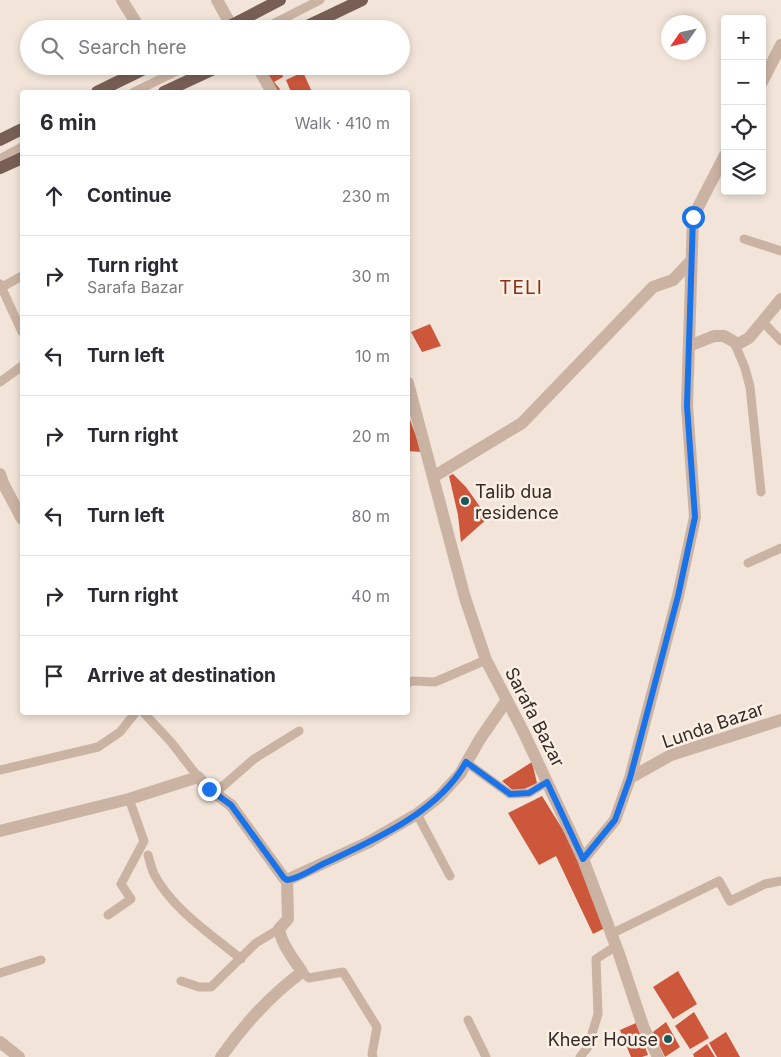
<!DOCTYPE html>
<meta charset="utf-8">
<style>
body{margin:0;font-family:Inter,sans-serif;background:#f2f2f3;color:#2b2b33}
.controls{position:absolute;right:15px;top:15px;display:grid;overflow:hidden;border-radius:5px;box-shadow:0 2px 8px #0003}
.controls button{width:45px;height:45px;display:grid;place-items:center;padding:0;border:0;border-bottom:1px solid #e1e1e2;background:#fff;color:#2b2b33;font:25px sans-serif}
.compass{position:absolute;left:661px;top:15px;width:45px;height:45px;border-radius:50%;background:#fff;box-shadow:0 2px 8px #0003;rotate:236deg}
.stop{position:absolute;width:15px;height:15px;margin:-11px;border:4px solid #1a73e8;border-radius:50%;background:#fff}
.stop.end{background:#1a73e8;border-color:#fff;box-shadow:0 1px 5px #0008}
.list{margin:0;padding:0;list-style:none}
h2{display:flex;justify-content:space-between;align-items:center;height:65px;margin:0;padding:0 20px;font-size:21px}
h2 small{font-size:16px;font-weight:400;color:#7c7c81}
.list li{display:grid;grid-template-columns:32px 1fr auto;gap:15px;align-items:center;box-sizing:border-box;height:80px;padding:0 20px;border-top:1px solid #e1e1e2}
.list b{display:block;font-size:19px;white-space:nowrap}
.list p{margin:0;font-size:16px;white-space:nowrap;color:#7c7c81}
.list em{font-size:16px;font-style:normal;color:#7c7c81}
.icon{flex:none;width:28px;height:28px;fill:none;stroke:currentColor;stroke-width:2;stroke-linecap:round;stroke-linejoin:round}
.map{position:relative;flex:none;width:781px;height:1057px;overflow:hidden}
.search{position:absolute;background:#fff;box-shadow:0 2px 8px #0003;left:20px;top:20px;width:390px;height:55px;display:flex;align-items:center;gap:12px;box-sizing:border-box;padding:0 18px;border-radius:28px;color:#7c7c81;font-size:19px}
.panel{position:absolute;background:#fff;box-shadow:0 2px 8px #0003;left:20px;top:90px;width:390px;height:625px;border-radius:5px}
.map>svg:first-child{display:block}
.building{fill:#cd573b}
.lines{fill:none;stroke-linecap:round;stroke-linejoin:round}
.lane{stroke:#cbb3a3;stroke-width:9}
.street{stroke:#cbb3a3;stroke-width:12}
.primary{stroke:#785f56;stroke-width:12}
.route{stroke:#1a73e8;stroke-width:6}
.poi-dot{fill:#195859;stroke:#faefe4;stroke-width:2}
.labels{text-anchor:middle;dominant-baseline:central;stroke-width:5;stroke-linejoin:round;paint-order:stroke}
.poi-label{font-size:18px;fill:#352a26;stroke:#faefe4;text-anchor:start}
.street-label{font-size:18px;fill:#352a26;stroke:#faefe4}
.neighbourhood-label{font-size:19px;letter-spacing:1px;fill:#892f1a;stroke:#faefe4}
</style>
<div class="map">
<svg width="781" height="1057" viewBox="0 0 781 1057">
<rect width="100%" height="100%" fill="#f2e4d8"/>
<path class="building" d="M268,66H280L283,77L274,82L280,89L277,92L262,69Z
M303,72L312,92H291L286,80Z
M430,324L441,346L422,352L411,332Z
M408,417H409L422,452L408,451Z
M453,474L466,487L488,518L461,542L458,515L449,476Z
M532,762L537,783L516,793L502,781Z
M542,796L573,846L607,927L593,934L556,856L539,865L508,813Z
M678,971L697,1004L673,1019L653,987Z
M694,1012L709,1038L690,1049L675,1026Z
M666,1022L680,1047L665,1057L653,1032Z
M636,1023L648,1055L642,1057H631L620,1030Z
M726,1032L740,1057H717L709,1043Z
M707,1044L715,1057H694L693,1054Z"/>
<g class="lines">
<path class="lane" d="M263,29L320,0
M134,92L187,66
M0,159L22,147
M744,239L781,251
M0,284L22,332
M2,287L22,276
M762,321L781,341
M734,342L745,368L750,387L761,492
M0,382L22,366
M748,563L781,548
M408,683L412,681L435,682L486,660
M143,712L171,742L198,777
M467,763L510,794L529,793L547,782
M0,770L98,747L120,732L136,712
M215,793L254,759L299,731
M417,814L450,876
M148,855C150,861 151,868 154,874C172,909 211,934 241,959
M108,915L131,899L121,884L144,841L129,799
M611,934L719,881L730,901L765,884L781,881
M302,972L309,978L343,972L377,1027L372,1054L373,1057
M0,973L41,960
M181,981L199,987H211L256,943L279,929
M468,1020L486,1057
M580,1057L588,1047L598,1014L596,959L616,946"/>
<path class="street" d="M122,0L140,29
M217,0L231,25
M257,66L272,92
M762,82L781,45
M689,346L714,336H724L738,344L749,338L781,299
M408,383L465,598L486,660L523,731L583,859L619,954L643,1026L658,1057
M0,474L3,483L22,519
M433,477L522,423L653,287L673,280L691,261
M630,778L671,755L781,720
M0,831L129,799L198,777L209,789L231,805L284,878L287,880L288,919L279,929C282,945 293,958 302,972C271,995 243,1026 221,1057
M583,859L615,820L630,778L678,596L695,517L687,406L693,217L725,155
M287,880L369,842L417,814L439,797L460,774L480,739L507,700
M0,1042L19,1057"/>
<path class="primary" d="M224,29L280,0
M301,29L362,0
M97,92L150,66
M164,92L220,66
M0,140L22,129
M0,168L22,158"/>
</g>
<g class="lines">
<path class="route" d="M209,789L231,805L284,878L287,880C299,879 314,868 325,863C374,840 439,812 466,762L510,794L529,793L547,782L583,859L615,820L630,778L678,596L695,517L687,406L693,217"/>
</g>
<g class="poi-dot">
<circle cx="465" cy="501" r="5"/>
<circle cx="668" cy="1039" r="5"/>
</g>
<g class="labels">
<g class="poi-label">
<text x="475" y="491">Talib dua<tspan x="475" dy="21">residence</tspan></text>
<text x="658" y="1039" text-anchor="end">Kheer House</text>
</g>
<g class="street-label">
<text transform="translate(535 717) rotate(63)">Sarafa Bazar</text>
<text transform="translate(713 725) rotate(-19)">Lunda Bazar</text>
</g>
<g class="neighbourhood-label">
<text x="521" y="287">TELI</text>
</g>
</g>
</svg>
<div class="controls">
<button>+</button>
<button>−</button>
<button><svg class="icon" aria-label="locate" viewBox="0 0 24 24"><circle cx="12" cy="12" r="6"/><path d="M12 2v4M12 18v4M2 12h4M18 12h4"/></svg></button>
<button><svg class="icon" aria-label="layers" viewBox="0 0 24 24"><path d="M12 4l9 5-9 5-9-5zM3 14l9 5 9-5"/></svg></button>
</div>
<svg class="compass" viewBox="-18 -18 36 36"><path d="M0-13l5 13h-10z" fill="#e53935"/><path d="M0 13l5-13h-10z" fill="#7c7c81"/></svg>
<div class="stop" style="left:693px;top:217px"></div>
<div class="stop end" style="left:209px;top:789px"></div>
<div class="search"><svg class="icon" aria-label="search" viewBox="0 0 24 24"><circle cx="10" cy="10" r="6"/><path d="M15 15l6 6"/></svg>Search here</div>
<section class="panel">
<h2>6 min<small>Walk · 410 m</small></h2>
<ul class="list">
<li><svg class="icon" aria-label="ahead" viewBox="0 0 24 24"><path d="M12 20V5M6 11l6-6 6 6"/></svg><div><b>Continue</b></div><em>230 m</em></li>
<li><svg class="icon" aria-label="right" viewBox="0 0 24 24"><path d="M7 20v-9h11M14 6l5 5-5 5"/></svg><div><b>Turn right</b><p>Sarafa Bazar</p></div><em>30 m</em></li>
<li><svg class="icon" aria-label="left" viewBox="0 0 24 24"><path d="M17 20v-9H6M10 6l-5 5 5 5"/></svg><div><b>Turn left</b></div><em>10 m</em></li>
<li><svg class="icon" aria-label="right" viewBox="0 0 24 24"><path d="M7 20v-9h11M14 6l5 5-5 5"/></svg><div><b>Turn right</b></div><em>20 m</em></li>
<li><svg class="icon" aria-label="left" viewBox="0 0 24 24"><path d="M17 20v-9H6M10 6l-5 5 5 5"/></svg><div><b>Turn left</b></div><em>80 m</em></li>
<li><svg class="icon" aria-label="right" viewBox="0 0 24 24"><path d="M7 20v-9h11M14 6l5 5-5 5"/></svg><div><b>Turn right</b></div><em>40 m</em></li>
<li><svg class="icon" aria-label="arrive" viewBox="0 0 24 24"><path d="M6 21V4h12l-3 4 3 4H6"/></svg><div><b>Arrive at destination</b></div></li>
</ul>
</section>
</div>
